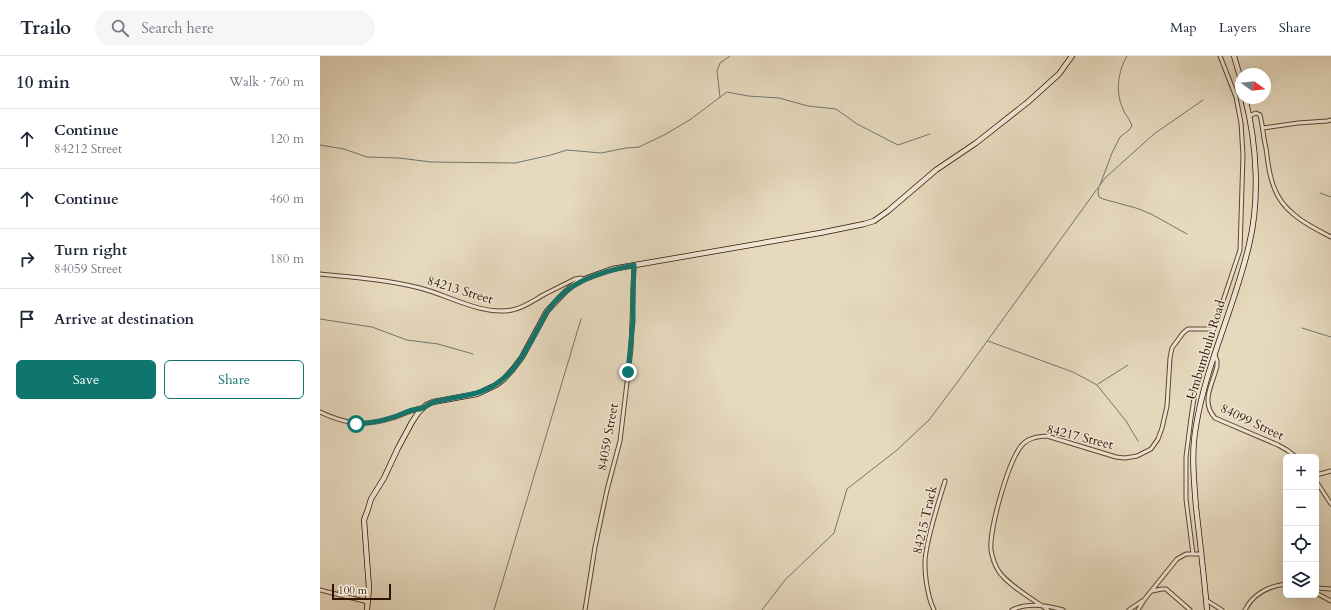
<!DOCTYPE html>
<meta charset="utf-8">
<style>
body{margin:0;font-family:Cardo,serif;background:#f6f6f7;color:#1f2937}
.controls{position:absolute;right:12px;bottom:12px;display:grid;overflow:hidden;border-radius:6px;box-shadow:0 4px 16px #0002}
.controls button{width:36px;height:36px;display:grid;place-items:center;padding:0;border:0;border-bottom:1px solid #e0e1e3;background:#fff;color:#1f2937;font:20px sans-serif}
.compass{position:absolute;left:915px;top:12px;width:36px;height:36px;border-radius:50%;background:#fff;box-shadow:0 4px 16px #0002;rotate:105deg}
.scale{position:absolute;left:12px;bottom:10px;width:59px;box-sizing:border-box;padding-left:4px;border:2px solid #311400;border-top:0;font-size:11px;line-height:14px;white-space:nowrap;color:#311400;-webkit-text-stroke:3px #efe6d5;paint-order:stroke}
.stop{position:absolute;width:12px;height:12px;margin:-9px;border:3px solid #0f766e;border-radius:50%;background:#fff}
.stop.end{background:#0f766e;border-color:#fff;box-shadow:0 1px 4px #0008}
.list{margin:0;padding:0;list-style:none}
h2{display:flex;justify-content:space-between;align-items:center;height:52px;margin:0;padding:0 16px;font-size:17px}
h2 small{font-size:13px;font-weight:400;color:#747a83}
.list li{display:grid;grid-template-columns:26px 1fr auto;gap:12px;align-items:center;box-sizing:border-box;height:60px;padding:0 16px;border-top:1px solid #e0e1e3}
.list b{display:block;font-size:15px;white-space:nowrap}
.list p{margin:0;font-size:13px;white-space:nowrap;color:#747a83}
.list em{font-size:13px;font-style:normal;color:#747a83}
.actions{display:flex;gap:8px;padding:12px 16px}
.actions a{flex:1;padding:9px 0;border:1px solid #0f766e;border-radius:6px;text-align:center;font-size:14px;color:#0f766e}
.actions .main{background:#0f766e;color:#fff}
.icon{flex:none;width:22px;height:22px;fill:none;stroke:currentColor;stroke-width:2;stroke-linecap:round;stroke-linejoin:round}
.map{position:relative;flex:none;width:1011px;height:554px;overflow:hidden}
header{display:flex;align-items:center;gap:24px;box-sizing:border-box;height:56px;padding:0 20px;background:#fff;border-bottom:1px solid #e0e1e3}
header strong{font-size:19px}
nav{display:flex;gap:22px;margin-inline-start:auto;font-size:14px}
.search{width:280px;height:36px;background:#f6f6f7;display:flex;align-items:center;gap:10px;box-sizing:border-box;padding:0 14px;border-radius:22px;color:#747a83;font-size:15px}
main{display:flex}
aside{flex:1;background:#fff}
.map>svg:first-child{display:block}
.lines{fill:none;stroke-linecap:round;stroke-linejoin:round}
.stream{stroke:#6f776f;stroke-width:1}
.street-casing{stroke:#5e4530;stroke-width:5}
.secondary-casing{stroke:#311400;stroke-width:6}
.street{stroke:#efe6d5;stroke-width:3}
.secondary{stroke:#efe6d5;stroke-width:4.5}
.route{stroke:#0f766e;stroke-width:5}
.labels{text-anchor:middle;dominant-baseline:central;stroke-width:3;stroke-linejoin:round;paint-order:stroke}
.street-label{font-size:13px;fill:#311400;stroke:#efe6d5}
</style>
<header>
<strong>Trailo</strong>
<div class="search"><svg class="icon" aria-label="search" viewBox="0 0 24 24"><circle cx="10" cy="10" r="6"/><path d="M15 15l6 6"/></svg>Search here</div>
<nav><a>Map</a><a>Layers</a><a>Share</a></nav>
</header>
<main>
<aside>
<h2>10 min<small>Walk · 760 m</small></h2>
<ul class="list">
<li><svg class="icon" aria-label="ahead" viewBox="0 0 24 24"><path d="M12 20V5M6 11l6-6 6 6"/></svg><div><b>Continue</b><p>84212 Street</p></div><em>120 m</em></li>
<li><svg class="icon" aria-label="ahead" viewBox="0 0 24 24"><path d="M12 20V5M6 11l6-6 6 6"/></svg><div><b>Continue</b></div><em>460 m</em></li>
<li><svg class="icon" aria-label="right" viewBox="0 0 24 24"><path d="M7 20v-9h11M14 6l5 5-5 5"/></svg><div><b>Turn right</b><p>84059 Street</p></div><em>180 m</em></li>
<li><svg class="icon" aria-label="arrive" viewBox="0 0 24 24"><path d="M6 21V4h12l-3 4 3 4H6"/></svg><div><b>Arrive at destination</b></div></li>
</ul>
<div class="actions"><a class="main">Save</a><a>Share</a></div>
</aside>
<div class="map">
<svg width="1011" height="554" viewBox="0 0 1011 554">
<rect width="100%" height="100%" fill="#e6d9be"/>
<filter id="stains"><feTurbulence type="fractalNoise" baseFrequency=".005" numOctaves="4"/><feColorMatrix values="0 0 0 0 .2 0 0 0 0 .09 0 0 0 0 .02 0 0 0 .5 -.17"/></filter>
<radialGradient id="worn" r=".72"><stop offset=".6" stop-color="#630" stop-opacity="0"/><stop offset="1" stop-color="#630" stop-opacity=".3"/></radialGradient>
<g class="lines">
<path class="stream" d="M400,41L397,15L400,7L410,0
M0,89L24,93L47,101L79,102L111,106L195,107L231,99L247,94L281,97L306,92L319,91L346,78L371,63L407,36L428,40L459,42L488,50L516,53L537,68L578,89L610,78
M780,129L792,97L800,81L809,74L812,70C810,63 805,59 803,53C795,36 798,15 807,0
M779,132L778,136L779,141L783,143L816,152L831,158L867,178
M1000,137L1011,141
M0,263L52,271L87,284L118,288L153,298
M982,272L1011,281
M668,285L753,316L777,329L806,365L818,385
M778,328L808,309
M174,554L261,263
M442,554L465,524L514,477L527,433L577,394L609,364L639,324L785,122L834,78L883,44"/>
<g class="street-casing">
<path id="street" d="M929,60L936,57L940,59C943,70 943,81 946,92C948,108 950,126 958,140C969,160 992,171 1011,181
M943,72L978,67L1007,65L1011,64
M0,218C33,221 69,224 100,232C128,239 162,260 192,254C204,252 214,244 225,238C235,233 245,228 255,223L261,222
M895,299L897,305V310C893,328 880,345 895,362L958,389L967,394L976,401
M0,356C26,368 45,371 72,362C82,359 91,354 101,352
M996,419L1011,415
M996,425L1011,448
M873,498L866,443V401L871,362L877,323L920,194L923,99L921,67L916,41L900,0
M996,532L1011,533
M0,534L48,546
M832,535L842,533H846L870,554
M996,537L1011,545
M886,544L902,554
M265,554L275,491L287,434L300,385L311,293L314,209
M614,554C607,540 603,511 606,496C610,472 618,448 625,425
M692,554C708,546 726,549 743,554
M728,554C715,545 685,527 678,514C675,509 672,500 671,494C669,474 689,400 704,387C711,381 718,381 727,380L796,401L805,402L817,400L831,393L838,383L842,372L847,350L850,302L852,292L863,277L868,273H892
M809,554L822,545
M818,554L824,544L857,503L866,498H881
M925,554C933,538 949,530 966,528"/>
</g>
<g class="secondary-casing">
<path id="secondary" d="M914,0L921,24
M47,554L49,532L44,464L48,453L51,443L64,422L78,392L92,366L98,357L106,349L113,346L157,338L176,329L184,323L193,313L202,301L227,255L246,235L257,226L267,222L292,213L500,177L544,168L554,165L568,155L616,114L656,87L708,46L739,18L752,0
M887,554C884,520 880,486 876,451C874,425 871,397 876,370C886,308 915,250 929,189C940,144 937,88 925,42"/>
</g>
<use href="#street" class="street"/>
<use href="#secondary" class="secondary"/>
</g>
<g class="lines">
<path class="route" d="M36,368C55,367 72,363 89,355C93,353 99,354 103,352C107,350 110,347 114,346C139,339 163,341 184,322C198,310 206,294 215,278C219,271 223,263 227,256C247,225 280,216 314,209L313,232V265L308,316"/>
</g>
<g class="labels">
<g class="street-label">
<text transform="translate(140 234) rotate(17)">84213 Street</text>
<text transform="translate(886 294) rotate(-73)">Umbumbulu Road</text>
<text transform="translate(932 366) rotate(25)">84099 Street</text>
<text transform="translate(288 381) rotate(-80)">84059 Street</text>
<text transform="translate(760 381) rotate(14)">84217 Street</text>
<text transform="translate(605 464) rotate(-77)">84215 Track</text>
</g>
</g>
<rect width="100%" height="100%" filter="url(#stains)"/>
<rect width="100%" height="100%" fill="url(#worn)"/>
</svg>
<div class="controls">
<button>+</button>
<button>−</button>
<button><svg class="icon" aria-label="locate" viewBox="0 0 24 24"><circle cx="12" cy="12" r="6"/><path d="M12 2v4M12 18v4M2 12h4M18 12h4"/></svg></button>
<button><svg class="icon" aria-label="layers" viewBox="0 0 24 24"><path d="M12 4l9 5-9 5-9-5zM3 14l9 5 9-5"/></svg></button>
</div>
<svg class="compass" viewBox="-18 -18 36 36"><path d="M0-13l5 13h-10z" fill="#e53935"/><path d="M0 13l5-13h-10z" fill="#747a83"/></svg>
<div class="scale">100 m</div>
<div class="stop" style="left:36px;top:368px"></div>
<div class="stop end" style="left:308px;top:316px"></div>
</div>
</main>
